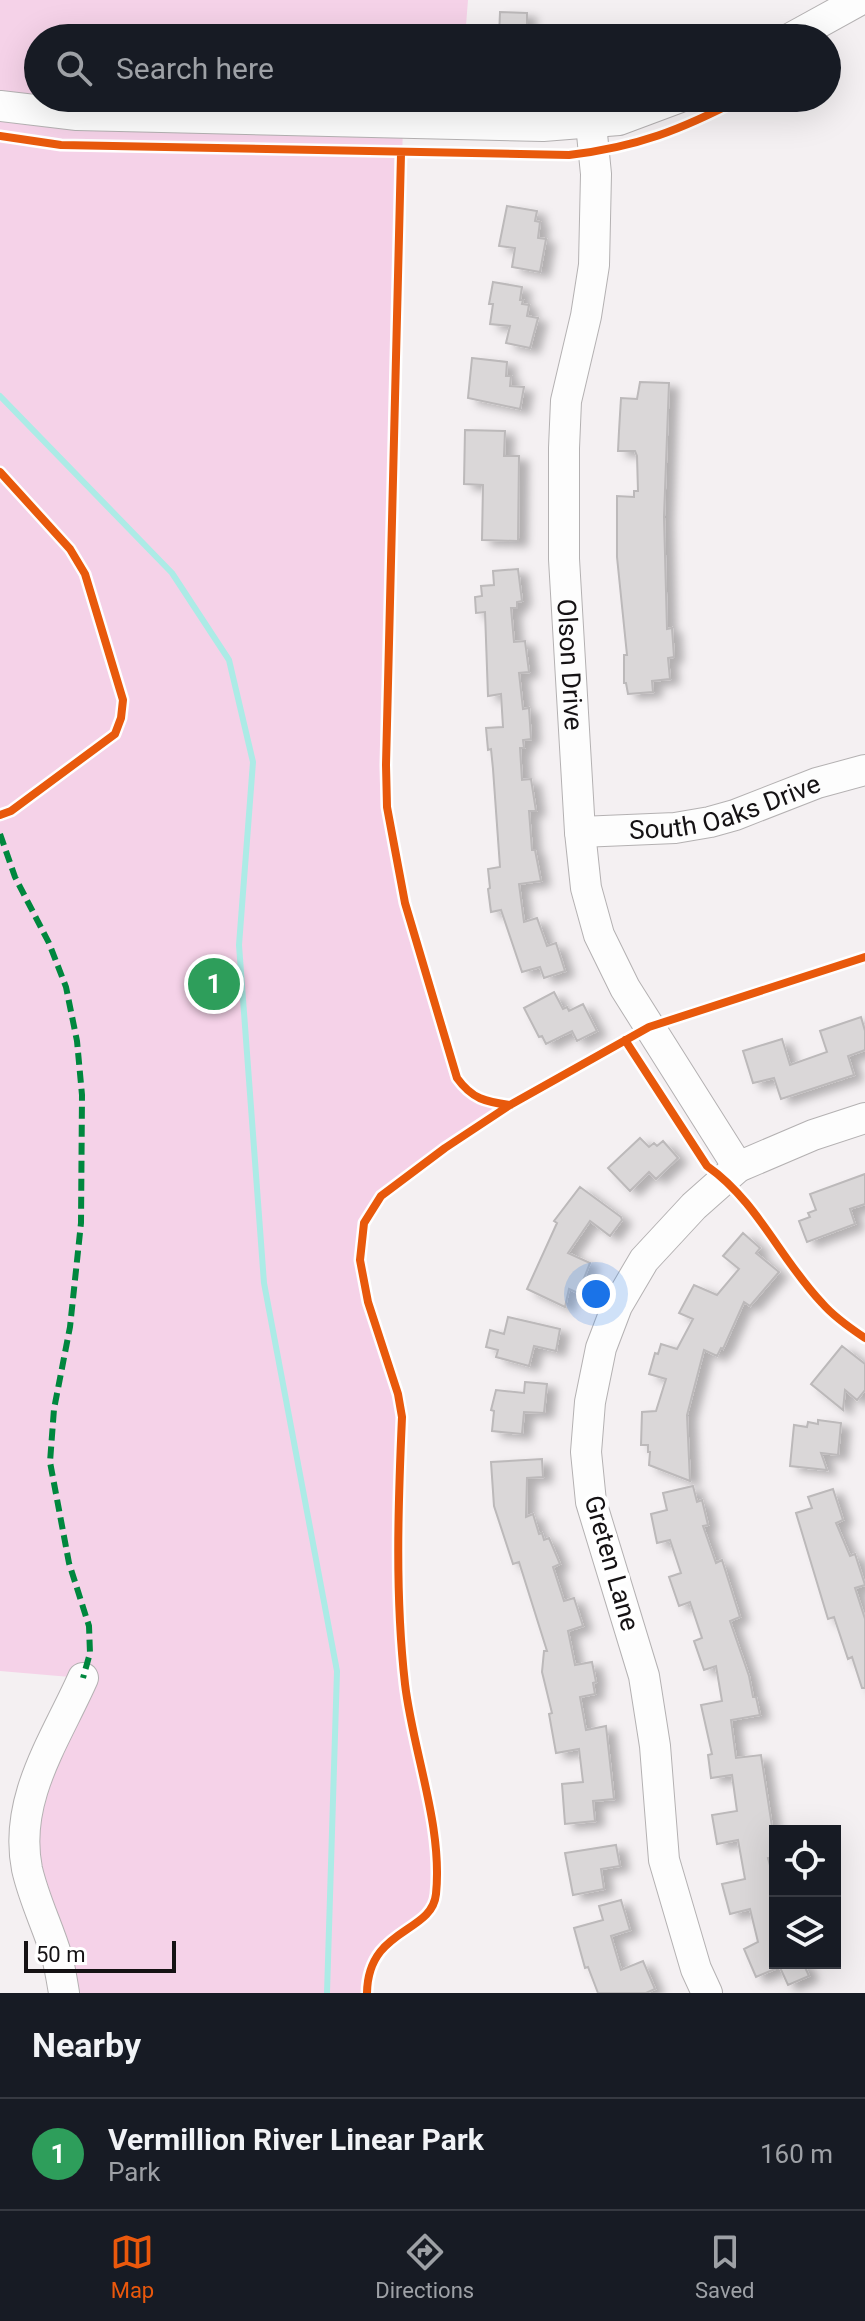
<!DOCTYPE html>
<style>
body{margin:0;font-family:Roboto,sans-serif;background:#242831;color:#f1f3f6}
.controls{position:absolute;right:24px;bottom:24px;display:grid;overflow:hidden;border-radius:0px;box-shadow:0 8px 32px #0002}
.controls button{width:72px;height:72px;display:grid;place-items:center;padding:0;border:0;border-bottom:2px solid #363941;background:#171b24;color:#f1f3f6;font:40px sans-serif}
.scale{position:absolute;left:24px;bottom:20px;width:152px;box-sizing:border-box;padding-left:8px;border:4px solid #151214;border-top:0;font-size:22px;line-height:28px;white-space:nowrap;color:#151214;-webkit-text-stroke:6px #fff;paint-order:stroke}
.you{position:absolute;left:596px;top:1294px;width:28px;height:28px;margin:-20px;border:6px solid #fff;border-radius:50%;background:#1a73e8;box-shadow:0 0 0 12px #1a73e833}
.badge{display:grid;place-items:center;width:52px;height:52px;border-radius:50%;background:#ea580c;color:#fff;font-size:26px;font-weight:700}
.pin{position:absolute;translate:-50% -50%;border:4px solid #fff;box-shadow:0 2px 8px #0006}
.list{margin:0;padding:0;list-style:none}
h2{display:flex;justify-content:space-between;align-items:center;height:104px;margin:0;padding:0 32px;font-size:34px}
h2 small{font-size:26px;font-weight:400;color:#9ea1a6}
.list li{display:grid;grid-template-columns:52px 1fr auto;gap:24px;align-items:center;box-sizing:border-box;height:112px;padding:0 32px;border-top:2px solid #363941}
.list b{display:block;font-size:30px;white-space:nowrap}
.list p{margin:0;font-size:26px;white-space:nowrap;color:#9ea1a6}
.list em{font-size:26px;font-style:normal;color:#9ea1a6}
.icon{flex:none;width:44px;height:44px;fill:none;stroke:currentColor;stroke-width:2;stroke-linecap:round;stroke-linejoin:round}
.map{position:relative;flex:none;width:865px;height:1993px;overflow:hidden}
.search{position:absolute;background:#171b24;box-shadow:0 8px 32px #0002;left:24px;right:24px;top:24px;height:88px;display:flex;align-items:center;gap:20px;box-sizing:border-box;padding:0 28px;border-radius:44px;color:#9ea1a6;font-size:30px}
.sheet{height:216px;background:#171b24}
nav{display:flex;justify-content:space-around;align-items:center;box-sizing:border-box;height:112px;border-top:2px solid #363941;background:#171b24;font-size:22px;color:#9ea1a6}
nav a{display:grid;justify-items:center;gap:4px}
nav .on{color:#ea580c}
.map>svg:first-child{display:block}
.green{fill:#f5d2e8}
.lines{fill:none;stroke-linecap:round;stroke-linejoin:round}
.stream{stroke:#acebe6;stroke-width:6}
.building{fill:#dad7d8;stroke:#bcb9ba;stroke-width:2;filter:url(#shadow)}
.minor-casing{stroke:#b4b1b2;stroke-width:32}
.minor{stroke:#fdfdfd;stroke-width:30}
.quiet{stroke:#00873e;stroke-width:6;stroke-dasharray:12 6;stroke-linecap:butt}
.cycleway-casing{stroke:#fff;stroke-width:13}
.cycleway{stroke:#e8590c;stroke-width:8}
.labels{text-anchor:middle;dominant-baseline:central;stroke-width:8;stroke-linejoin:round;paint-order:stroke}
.street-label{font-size:26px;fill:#151214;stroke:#fff}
</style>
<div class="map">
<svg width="865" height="1993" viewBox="0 0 865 1993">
<defs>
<filter id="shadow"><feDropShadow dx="9" dy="5" stdDeviation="4" flood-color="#0004"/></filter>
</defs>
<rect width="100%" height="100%" fill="#f4f0f2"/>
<path class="green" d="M0,0H468L465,38H38V98H459L456,124H403L386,765L387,807L405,903L457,1078C472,1099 486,1102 510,1105C474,1129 379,1183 364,1222C355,1246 362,1277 368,1300C377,1340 396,1377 402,1417C399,1507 395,1595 405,1684C413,1752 443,1826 436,1894C432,1934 368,1927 367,1993H64L23,1829L82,1678L0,1671Z"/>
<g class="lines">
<path class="stream" d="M0,396L172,573L229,660L253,762L239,945L264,1283L337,1671L327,1993"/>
</g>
<path class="building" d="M500,12L527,13V38H499Z
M507,206L537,211L535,221L540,222L538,238L546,239L540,272L512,267L515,248L499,246Z
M493,282L522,287L520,300H523L522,304L529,305L527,316L538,318L530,348L506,343L510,326L490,324L493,304H489Z
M472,358L507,362L506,376H511L510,386L524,387L520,409L468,398Z
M640,382L669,383L664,517L667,629L672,628L674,657L668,658L670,679L652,681L653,692L628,694L626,683H624V655H627L617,557V496L634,497V491H638L637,456L635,451H618L619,431L621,398L637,399Z
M465,430L505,431L504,456H519L518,541L482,540L483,485L464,484Z
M518,569L522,601L517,602V608H511L514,642L525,641L529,672L519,673L523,709L529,708L531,739L523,740L524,748H520L522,780L531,779L536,811H529L532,850H535L541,881L519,884L524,922L537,918L547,946L556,943L565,971L544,978L540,967L522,972L501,910L491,912L488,889L490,888L488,869L500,867L493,769L491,749L488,750L486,728L503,727L501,694L488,696L485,612L476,613L475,597L482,596L481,586L494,585L493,571Z
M554,992L563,1009L567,1007L569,1011L583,1004L597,1031L577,1041L572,1031L546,1044L542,1036L539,1037L524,1008Z
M861,1017L865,1031V1050L848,1056L854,1075L781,1099L774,1078L753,1083L743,1051L782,1039L790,1065L827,1052L820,1031Z
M640,1138L649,1147L654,1143L657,1146L663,1141L678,1158L656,1179L649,1172L630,1191L608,1168Z
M865,1174V1204L850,1209L855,1224L807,1242L799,1221L810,1217L808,1213L816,1210L810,1194Z
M580,1187L621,1217L622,1220L610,1236L590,1221L568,1253L590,1263L578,1293L569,1289L565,1307L527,1289L557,1223L554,1221Z
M743,1233L760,1248L756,1253L779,1272L750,1306L744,1302L723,1349L721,1348L717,1356L704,1350L687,1415L690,1481L649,1465L650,1452H648V1445H641L642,1412L656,1411L666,1379L649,1374L655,1353L658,1354L661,1344L677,1349L693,1319L679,1313L694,1285L717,1295L739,1269L723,1256Z
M508,1317L560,1329L556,1351L534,1346L529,1366L496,1357L498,1350L486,1347L490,1330L504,1334Z
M842,1346L865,1364V1390L857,1400L845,1390L843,1410L811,1384Z
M525,1382L547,1384L544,1413L524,1412L522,1434L492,1431L494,1411L491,1410L496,1390L524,1393Z
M818,1420L841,1423L838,1455L821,1453L827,1470L790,1466L794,1425L807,1427L808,1422L818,1424Z
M542,1459L543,1477L527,1478L526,1517L533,1514L539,1534L542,1533L544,1540L549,1538L560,1564L553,1567L564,1601L574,1598L583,1626L568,1631L575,1665L592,1662L596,1682L593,1683L595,1694L580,1697L586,1730L606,1726L614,1799L593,1801L595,1821L565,1824L562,1784L583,1782L579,1749L556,1753L549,1714L552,1713L542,1672L544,1651H547L519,1562L513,1564L494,1506L491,1462Z
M693,1486L697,1502L702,1500L708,1525L703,1526L716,1563L722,1560L740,1617L730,1621L749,1676L753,1697H756L760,1715L731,1720L736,1758L761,1755L773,1833L770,1834L774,1857L768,1858L775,1884V1969L756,1977L744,1949L758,1942L750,1909L730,1914L722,1884L745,1879L738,1840L717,1844L712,1815L737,1811L732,1775L711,1778L708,1755L712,1754L701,1705L722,1701L716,1666L704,1670L694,1641L702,1638L690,1602L679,1606L669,1577L681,1573L670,1540L657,1543L651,1514L667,1510L663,1493Z
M833,1489L843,1520L836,1523L850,1556L855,1554L865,1585L855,1588L865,1619V1688H862L852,1657L848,1659L834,1617L828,1619L796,1513L812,1508L808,1497Z
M616,1845L620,1866L601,1869L604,1889L573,1895L565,1853Z
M621,1900L630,1930L611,1936L621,1970L643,1961L655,1989L646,1993H598L588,1967L585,1968L574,1928L603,1920L599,1906Z
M778,1963H803L809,1976L788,1985Z"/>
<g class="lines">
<g class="minor-casing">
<g id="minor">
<path d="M791,38L860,0"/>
<path d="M0,106L77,115L543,126L619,120L678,98"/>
<path id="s1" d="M591,124L596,174L594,265L586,316L566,401L564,448V559L580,832L586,888L599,935L625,988L738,1167"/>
<path id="s2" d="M580,832L675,828L710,822L735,815L817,783L865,770"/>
<path d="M64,1993C62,1981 60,1968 57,1957C48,1927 34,1900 27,1869C13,1799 56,1739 83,1678"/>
<path d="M707,1993L696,1969L664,1860L655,1746L644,1676L591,1502L586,1452L590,1402L601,1348L617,1306L644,1260L694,1206L738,1167L813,1135L865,1118"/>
</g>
</g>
<use href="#minor" class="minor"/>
<path class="quiet" d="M0,834L15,877L49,943L66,987L77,1041L82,1095L81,1223L70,1327L54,1409L50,1462L69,1563L89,1626L90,1653L83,1678"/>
<g class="cycleway-casing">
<path id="cycleway" d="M0,136L61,145L569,155C637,147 681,130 742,98
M401,154L386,765L387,807L405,903L457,1078C472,1099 486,1102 510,1105
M0,472L70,549L85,574L123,700L121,718L115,734L11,811L0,815
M625,1040L707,1166C758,1202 780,1259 822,1303C834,1317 850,1328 865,1338
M367,1993C368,1927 432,1934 436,1894C443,1826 413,1752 405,1684C395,1595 398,1507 402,1417L398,1394L368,1302L360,1260L364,1223L381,1196L445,1148L510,1105L649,1027L865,957"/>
</g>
<use href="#cycleway" class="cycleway"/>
</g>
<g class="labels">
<g class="street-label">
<text stroke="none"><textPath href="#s1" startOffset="544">Olson Drive</textPath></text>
<text stroke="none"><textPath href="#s2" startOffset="148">South Oaks Drive</textPath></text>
<text transform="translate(612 1563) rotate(74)">Greten Lane</text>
</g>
</g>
</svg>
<div class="controls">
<button><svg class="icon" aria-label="locate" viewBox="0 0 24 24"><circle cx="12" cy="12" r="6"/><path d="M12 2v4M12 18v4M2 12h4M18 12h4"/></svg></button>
<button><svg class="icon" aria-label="layers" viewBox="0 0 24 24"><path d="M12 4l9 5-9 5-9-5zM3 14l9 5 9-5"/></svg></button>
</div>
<div class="scale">50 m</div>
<div class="you"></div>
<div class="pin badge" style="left:214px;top:984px;background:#2e9e5b">1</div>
<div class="search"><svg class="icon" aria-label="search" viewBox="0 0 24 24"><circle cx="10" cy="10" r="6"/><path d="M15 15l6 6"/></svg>Search here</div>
</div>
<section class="sheet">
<h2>Nearby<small></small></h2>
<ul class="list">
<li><span class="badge" style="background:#2e9e5b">1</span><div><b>Vermillion River Linear Park</b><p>Park</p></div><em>160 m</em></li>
</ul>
</section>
<nav>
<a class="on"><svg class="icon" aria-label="map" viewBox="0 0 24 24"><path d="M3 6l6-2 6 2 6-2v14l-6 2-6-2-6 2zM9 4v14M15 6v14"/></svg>Map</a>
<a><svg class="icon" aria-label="directions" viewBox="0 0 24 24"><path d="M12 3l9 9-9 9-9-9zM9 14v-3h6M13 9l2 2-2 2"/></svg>Directions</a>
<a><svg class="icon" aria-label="saved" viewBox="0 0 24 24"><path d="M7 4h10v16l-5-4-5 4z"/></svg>Saved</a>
</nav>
